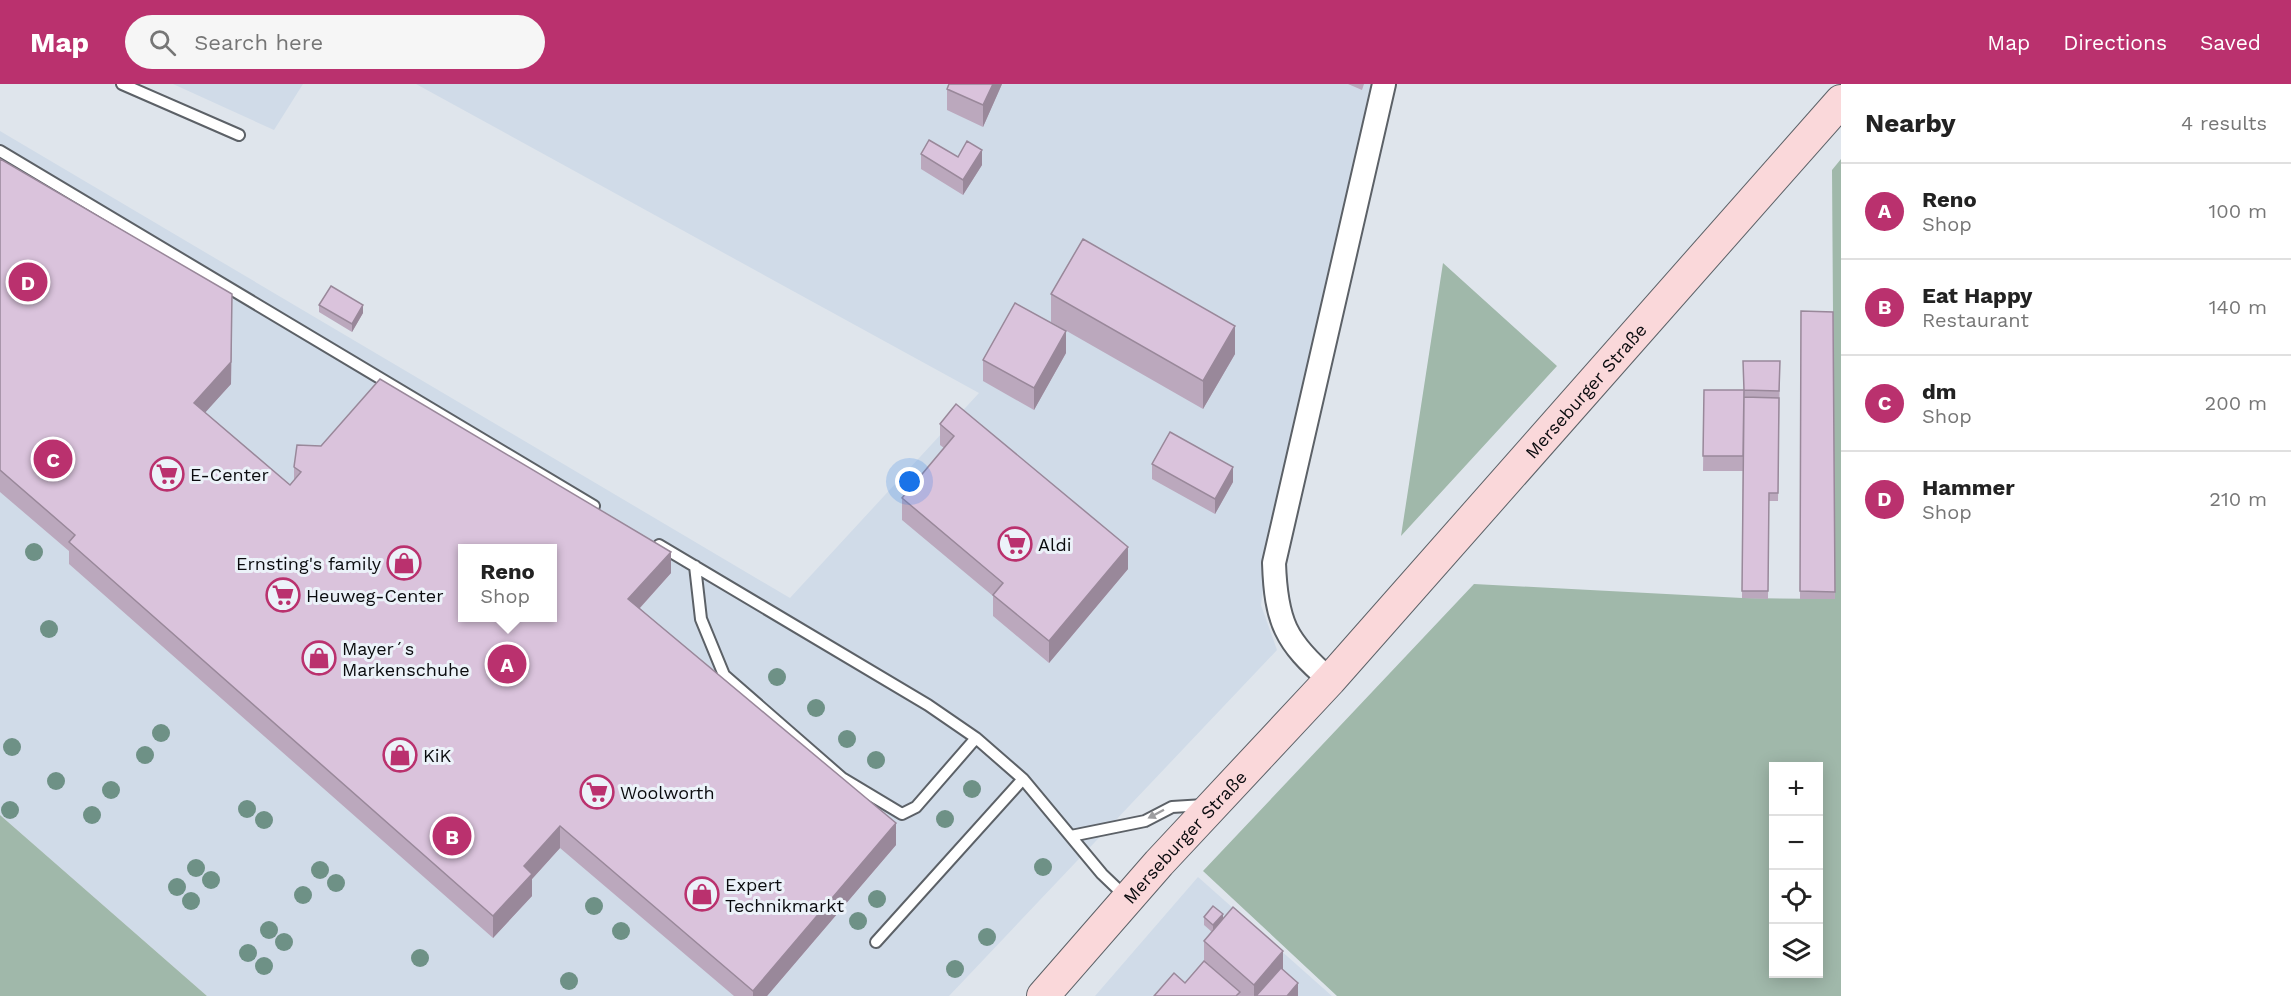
<!DOCTYPE html>
<meta charset="utf-8">
<style>
body{margin:0;font-family:"Work Sans",sans-serif;background:#f6f6f6;color:#222}
.controls{position:absolute;right:18px;bottom:18px;display:grid;overflow:hidden;border-radius:0px;box-shadow:0 3px 15px #0003}
.controls button{width:54px;height:54px;display:grid;place-items:center;padding:0;border:0;border-bottom:2px solid #e0e0e0;background:#fff;color:#222;font:30px sans-serif}
.you{position:absolute;left:910px;top:398px;width:21px;height:21px;margin:-15px;border:4px solid #fff;border-radius:50%;background:#1a73e8;box-shadow:0 0 0 9px #1a73e833}
.badge{display:grid;place-items:center;width:39px;height:39px;border-radius:50%;background:#ba316e;color:#fff;font-size:20px;font-weight:700}
.pin{position:absolute;translate:-50% -50%;border:3px solid #fff;box-shadow:0 2px 6px #0006}
.popup{position:absolute;left:458px;top:460px;width:99px;height:78px;box-sizing:border-box;display:grid;place-content:center;border-radius:0px;background:#fff;filter:drop-shadow(0 2px 4px #0005);font-size:20px;white-space:nowrap;color:#767676}
.popup b{font-size:22px;color:#222}
.popup::after{content:'';position:absolute;left:50%;top:100%;margin-left:-12px;border:12px solid transparent;border-top-color:#fff}
.list{margin:0;padding:0;list-style:none}
h2{display:flex;justify-content:space-between;align-items:center;height:78px;margin:0;padding:0 24px;font-size:26px}
h2 small{font-size:20px;font-weight:400;color:#767676}
.list li{display:grid;grid-template-columns:39px 1fr auto;gap:18px;align-items:center;box-sizing:border-box;height:96px;padding:0 24px;border-top:2px solid #e0e0e0}
.list b{display:block;font-size:22px;white-space:nowrap}
.list p{margin:0;font-size:20px;white-space:nowrap;color:#767676}
.list em{font-size:20px;font-style:normal;color:#767676}
.icon{flex:none;width:33px;height:33px;fill:none;stroke:currentColor;stroke-width:2;stroke-linecap:round;stroke-linejoin:round}
.map{position:relative;flex:none;width:1841px;height:912px;overflow:hidden}
header{display:flex;align-items:center;gap:36px;box-sizing:border-box;height:84px;padding:0 30px;background:#ba316e;color:#fff}
header strong{font-size:28px}
nav{display:flex;gap:33px;margin-inline-start:auto;font-size:21px}
.search{width:420px;height:54px;background:#f6f6f6;display:flex;align-items:center;gap:15px;box-sizing:border-box;padding:0 21px;border-radius:33px;color:#767676;font-size:22px}
main{display:flex}
aside{flex:1;background:#fff}
.map>svg:first-child{display:block}
.built{fill:#d0dbe8;fill-rule:evenodd}
.green{fill:#a0b8aa;fill-rule:evenodd}
.lines{fill:none;stroke-linecap:round;stroke-linejoin:round}
.lane-casing{stroke:#5c6167;stroke-width:14}
.street-casing{stroke:#5c6167;stroke-width:26}
.secondary-casing{stroke:#5c6167;stroke-width:34}
.lane{stroke:#fff;stroke-width:10}
.street{stroke:#fff;stroke-width:22}
.secondary{stroke:#fad8da;stroke-width:32}
.tree{fill:#6e9186}
.wall{fill:#bba8bd}
.shaded-wall{fill:#99889a}
.building{fill:#dac3dc;stroke:#99889a;stroke-width:1.5;fill-rule:evenodd}
.oneway{fill:#9d9d9f}
.labels{text-anchor:middle;dominant-baseline:central;stroke-width:6;stroke-linejoin:round;paint-order:stroke}
.street-label{font-size:18px;fill:#0a0b0e;stroke:#ecf2f9}
.poi-label{font-size:18px;fill:#0a0b0e;stroke:#ecf2f9;text-anchor:start}
</style>
<header>
<strong>Map</strong>
<div class="search"><svg class="icon" aria-label="search" viewBox="0 0 24 24"><circle cx="10" cy="10" r="6"/><path d="M15 15l6 6"/></svg>Search here</div>
<nav><a>Map</a><a>Directions</a><a>Saved</a></nav>
</header>
<main>
<div class="map">
<svg width="1841" height="912" viewBox="0 0 1841 912">
<rect width="100%" height="100%" fill="#dfe5ec"/>
<path class="built" d="M173,0H303L274,46Z
M416,0H1376L1267,474L1261,521L1277,566L949,912H207L0,731V47L790,514L979,309ZM462,464H552V534H462Z
M1198,793L1332,912H1095Z"/>
<path class="green" d="M1841,75V912H1337L1203,787L1474,500L1742,514L1835,515L1832,86ZM1774,682H1818V890H1774Z
M1443,179L1557,282L1401,452Z
M0,731L207,912H0Z"/>
<g class="lines">
<g class="lane-casing">
<path id="lane" d="M122,0L239,51
M0,67L594,422
M659,461L928,621L976,654L1023,695L1102,790L1126,813
M695,482L701,535L724,591L842,694L902,730L916,723L976,654
M1071,752L1145,737L1172,723L1204,721
M876,858L1023,695"/>
</g>
<g class="street-casing">
<path id="street" d="M1330,596C1285,558 1276,537 1274,479L1384,0"/>
</g>
<g class="secondary-casing">
<g id="secondary">
<path id="s1" d="M1043,912L1159,779L1330,596L1841,17"/>
</g>
</g>
<use href="#lane" class="lane"/>
<use href="#street" class="street"/>
<use href="#secondary" class="secondary"/>
</g>
<g class="tree">
<circle cx="34" cy="468" r="9"/>
<circle cx="49" cy="545" r="9"/>
<circle cx="777" cy="593" r="9"/>
<circle cx="816" cy="624" r="9"/>
<circle cx="161" cy="649" r="9"/>
<circle cx="847" cy="655" r="9"/>
<circle cx="12" cy="663" r="9"/>
<circle cx="145" cy="671" r="9"/>
<circle cx="876" cy="676" r="9"/>
<circle cx="56" cy="697" r="9"/>
<circle cx="972" cy="705" r="9"/>
<circle cx="111" cy="706" r="9"/>
<circle cx="247" cy="725" r="9"/>
<circle cx="10" cy="726" r="9"/>
<circle cx="92" cy="731" r="9"/>
<circle cx="945" cy="735" r="9"/>
<circle cx="264" cy="736" r="9"/>
<circle cx="1043" cy="783" r="9"/>
<circle cx="196" cy="784" r="9"/>
<circle cx="320" cy="786" r="9"/>
<circle cx="211" cy="796" r="9"/>
<circle cx="336" cy="799" r="9"/>
<circle cx="177" cy="803" r="9"/>
<circle cx="303" cy="811" r="9"/>
<circle cx="877" cy="815" r="9"/>
<circle cx="191" cy="817" r="9"/>
<circle cx="594" cy="822" r="9"/>
<circle cx="858" cy="837" r="9"/>
<circle cx="269" cy="846" r="9"/>
<circle cx="621" cy="847" r="9"/>
<circle cx="987" cy="853" r="9"/>
<circle cx="284" cy="858" r="9"/>
<circle cx="248" cy="869" r="9"/>
<circle cx="420" cy="874" r="9"/>
<circle cx="264" cy="882" r="9"/>
<circle cx="955" cy="885" r="9"/>
<circle cx="569" cy="897" r="9"/>
</g>
<path class="wall" d="M1002,0L983,43L947,26V5Z
M1348,0H1364L1362,6Z
M921,70L958,73L982,81L963,111L921,85Z
M0,75L232,232L231,300L205,328L290,401L294,397V383L671,489L640,524L896,761L767,912H734L560,764L532,795V812L493,854L69,480V467L0,408Z
M1051,210L1235,270L1203,325L1051,238Z
M319,221L363,229L352,248L319,228Z
M1801,227L1833,228L1835,515H1800Z
M1066,269L1034,326L983,297V276Z
M1780,277L1778,417H1769L1768,515L1742,514L1743,338V387H1703L1704,306H1743Z
M940,340L1128,485L1049,579L993,532V512L902,436V414L944,364L940,361Z
M1152,380L1233,398L1215,430L1152,395Z
M1204,833L1223,835L1283,886L1298,912H1154L1185,899L1204,877V857L1212,848L1204,841Z"/>
<path class="shaded-wall" d="M993,0H1002L983,43V21Z
M982,66V81L963,111V96Z
M232,210L231,300L194,341V319Z
M363,221V229L352,248V240Z
M1235,242V270L1203,325V297Z
M1066,247V269L1034,326V304Z
M1233,383V398L1215,430V415Z
M1128,463V485L1049,579V557Z
M671,468V489L628,537V515Z
M896,739V761L767,912H753V907Z
M560,742V764L532,795V812L493,854V832L524,782Z
M1223,830V837L1213,849V841Z
M1283,867V895L1269,912H1254V901Z
M1298,899V912H1287Z"/>
<path class="building" d="M949,0H993L983,21L947,5Z
M929,56L958,73L967,57L982,66L963,96L921,70Z
M0,75L232,210L231,278L194,319L290,401L301,388L294,383L297,361L321,362L380,295L671,468L628,515L896,739L753,907L560,742L524,782L532,790L493,832L69,458L75,451L0,386ZM462,465H552V534H462Z
M1083,155L1235,242L1203,297L1051,210Z
M331,202L363,221L352,240L319,221Z
M1015,219L1066,247L1034,304L983,276Z
M1801,227L1833,228L1835,508L1800,507Z
M1743,277H1780L1779,307L1744,306L1743,372H1703L1704,306H1744Z
M1744,313L1779,314L1778,409H1769L1768,507H1742Z
M956,320L1128,463L1049,557L993,511L1003,499L902,414L954,352L940,340Z
M1170,348L1233,383L1215,415L1152,380Z
M1213,822L1223,830L1213,841L1204,833Z
M1233,823L1283,867L1254,901L1204,857Z
M1204,877L1240,908L1236,912H1154L1174,889L1185,899Z
M1281,884L1298,899L1287,912H1256Z"/>
<defs><path id="oneway-solid" d="M-6-.8H1V-3.2L6.5 0L1 3.2V.8H-6Z" transform="scale(1.5)"/></defs>
<use class="oneway" href="#oneway-solid" transform="translate(1156 730) rotate(152)"/>
<defs>
<g id="supermarket-ring" transform="scale(1.725)"><circle r="9.5" fill="#ecf2f9" stroke="#ba316e" stroke-width="1.5"/><path d="M-6-5.5h2.5l.6 2H6L4.5 2H-2.5L-4.4-4H-6ZM-1.5 3.2a1.3 1.3 0 1 0 .1 0ZM3 3.2a1.3 1.3 0 1 0 .1 0Z" fill="#ba316e"/></g>
<g id="shop-ring" transform="scale(1.725)"><circle r="9.5" fill="#ecf2f9" stroke="#ba316e" stroke-width="1.5"/><path d="M-5-2.5h2.3a2.7 3.5 0 0 1 5.4 0H5L5.5 6h-11ZM-1.5-2.5h3a1.5 2.3 0 0 0-3 0Z" fill="#ba316e"/></g>
</defs>
<g fill-rule="evenodd">
<use href="#supermarket-ring" x="167" y="390"/>
<use href="#supermarket-ring" x="1015" y="460"/>
<use href="#shop-ring" x="404" y="479"/>
<use href="#supermarket-ring" x="283" y="511"/>
<use href="#shop-ring" x="319" y="574"/>
<use href="#shop-ring" x="400" y="671"/>
<use href="#supermarket-ring" x="597" y="708"/>
<use href="#shop-ring" x="702" y="810"/>
</g>
<g class="labels">
<g class="street-label">
<text stroke="none"><textPath href="#s1" startOffset="813">Merseburger Straße</textPath></text>
<text stroke="none"><textPath href="#s1" startOffset="213">Merseburger Straße</textPath></text>
</g>
<g class="poi-label">
<text x="190" y="390">E-Center</text>
<text x="1038" y="460">Aldi</text>
<text x="381" y="479" text-anchor="end">Ernsting's family</text>
<text x="306" y="511">Heuweg-Center</text>
<text x="342" y="564">Mayer´s<tspan x="342" dy="21">Markenschuhe</tspan></text>
<text x="423" y="671">KiK</text>
<text x="620" y="708">Woolworth</text>
<text x="725" y="800">Expert<tspan x="725" dy="21">Technikmarkt</tspan></text>
</g>
</g>
</svg>
<div class="controls">
<button>+</button>
<button>−</button>
<button><svg class="icon" aria-label="locate" viewBox="0 0 24 24"><circle cx="12" cy="12" r="6"/><path d="M12 2v4M12 18v4M2 12h4M18 12h4"/></svg></button>
<button><svg class="icon" aria-label="layers" viewBox="0 0 24 24"><path d="M12 4l9 5-9 5-9-5zM3 14l9 5 9-5"/></svg></button>
</div>
<div class="you"></div>
<div class="pin badge" style="left:507px;top:580px">A</div>
<div class="popup"><b>Reno</b>Shop</div>
<div class="pin badge" style="left:452px;top:752px">B</div>
<div class="pin badge" style="left:53px;top:375px">C</div>
<div class="pin badge" style="left:28px;top:198px">D</div>
</div>
<aside>
<h2>Nearby<small>4 results</small></h2>
<ul class="list">
<li><span class="badge">A</span><div><b>Reno</b><p>Shop</p></div><em>100 m</em></li>
<li><span class="badge">B</span><div><b>Eat Happy</b><p>Restaurant</p></div><em>140 m</em></li>
<li><span class="badge">C</span><div><b>dm</b><p>Shop</p></div><em>200 m</em></li>
<li><span class="badge">D</span><div><b>Hammer</b><p>Shop</p></div><em>210 m</em></li>
</ul>
</aside>
</main>
